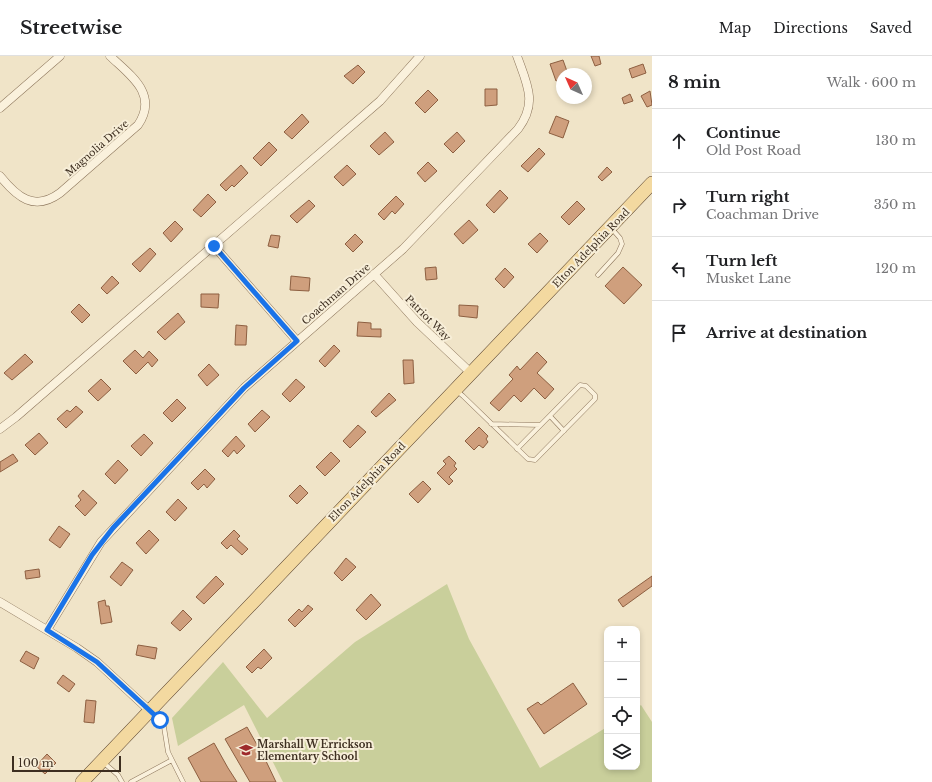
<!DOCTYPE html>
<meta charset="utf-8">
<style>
body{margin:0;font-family:"Libre Baskerville",serif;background:#f2f2f2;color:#202124}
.controls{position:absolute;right:12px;bottom:12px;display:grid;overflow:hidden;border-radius:8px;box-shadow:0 2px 6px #0003}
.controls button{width:36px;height:36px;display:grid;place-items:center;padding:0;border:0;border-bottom:1px solid #e0e0e0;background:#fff;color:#202124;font:20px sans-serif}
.compass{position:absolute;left:556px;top:12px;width:36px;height:36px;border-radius:50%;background:#fff;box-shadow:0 2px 6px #0003;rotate:315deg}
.scale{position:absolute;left:12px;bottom:10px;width:109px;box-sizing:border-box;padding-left:4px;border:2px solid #3d2e20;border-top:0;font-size:11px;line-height:14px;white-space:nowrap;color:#3d2e20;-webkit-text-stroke:3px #f7eed8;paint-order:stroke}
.stop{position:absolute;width:12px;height:12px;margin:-9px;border:3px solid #1a73e8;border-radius:50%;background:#fff}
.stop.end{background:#1a73e8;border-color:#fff;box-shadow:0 1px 4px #0008}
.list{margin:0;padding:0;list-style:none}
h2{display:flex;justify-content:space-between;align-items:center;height:52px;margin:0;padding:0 16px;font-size:17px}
h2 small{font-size:13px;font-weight:400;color:#757577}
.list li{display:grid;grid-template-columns:26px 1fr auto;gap:12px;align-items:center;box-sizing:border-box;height:64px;padding:0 16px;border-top:1px solid #e0e0e0}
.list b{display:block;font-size:15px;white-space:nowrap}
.list p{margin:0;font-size:13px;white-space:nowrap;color:#757577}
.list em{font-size:13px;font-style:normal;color:#757577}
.icon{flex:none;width:22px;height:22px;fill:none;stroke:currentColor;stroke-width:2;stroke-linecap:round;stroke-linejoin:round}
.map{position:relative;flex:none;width:652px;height:726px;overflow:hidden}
header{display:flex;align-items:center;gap:24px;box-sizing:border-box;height:56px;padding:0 20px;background:#fff;border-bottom:1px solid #e0e0e0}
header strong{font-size:19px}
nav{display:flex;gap:22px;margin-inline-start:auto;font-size:14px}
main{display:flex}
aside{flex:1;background:#fff}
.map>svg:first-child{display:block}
.green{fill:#c9cf9b}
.building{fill:#cf9f7d;stroke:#8d5f41}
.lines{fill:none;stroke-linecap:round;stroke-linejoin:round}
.lane-casing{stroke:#8d765c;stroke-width:5}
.street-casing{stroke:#8d765c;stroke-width:9}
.primary-casing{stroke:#5b4430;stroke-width:14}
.lane{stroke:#faf1dc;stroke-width:4}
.street{stroke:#faf1dc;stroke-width:8}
.primary{stroke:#f3d9a0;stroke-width:13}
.route{stroke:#1a73e8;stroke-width:5}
.labels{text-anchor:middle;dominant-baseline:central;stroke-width:4;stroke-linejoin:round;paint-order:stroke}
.street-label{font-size:10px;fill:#3d2e20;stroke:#f7eed8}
.poi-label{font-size:10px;font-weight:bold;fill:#3d2e20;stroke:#f7eed8;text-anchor:start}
</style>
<header>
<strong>Streetwise</strong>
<nav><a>Map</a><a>Directions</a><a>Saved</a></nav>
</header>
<main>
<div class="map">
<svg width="652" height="726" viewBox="0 0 652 726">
<rect width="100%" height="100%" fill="#f0e4c8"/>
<path class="green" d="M447,528L469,583L540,712L607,671V711H637V652L641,649L652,666V726H283L244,649L178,690L172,662L223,606L267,662L355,586Z"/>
<path class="building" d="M591,0H599L601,8L595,10Z
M563,4L568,18H562V23L556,25L550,8Z
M643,8L646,17L632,22L629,13Z
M358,9L365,16L353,28L344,20Z
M485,33H497V49L485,50Z
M428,34L438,44L425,57L415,47Z
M650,35L652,49L647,51L641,40Z
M630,38L633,45L624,48L622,42Z
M302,58L309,66L292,83L284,76Z
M556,60L569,65L563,82L549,77Z
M385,76L394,86L379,99L370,90Z
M457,76L465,85L453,97L444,88Z
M269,86L277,94L261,110L253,102Z
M539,92L545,98L528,116L521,110Z
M428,106L437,115L425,126L417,117Z
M241,109L248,117L234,131L232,129L226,135L220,129Z
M347,109L356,118L343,130L334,121Z
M607,111L612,116L602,125L598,121Z
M500,134L508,142L494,157L486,149Z
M208,138L216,146L201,161L193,154Z
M396,140L404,148L395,158L392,155L384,164L378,158Z
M309,144L315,150L297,167L290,160Z
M577,145L585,153L569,169L561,161Z
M469,164L478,174L463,188L454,178Z
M175,165L183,173L171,186L163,177Z
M540,177L548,185L537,197L528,188Z
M355,178L363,186L353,196L345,188Z
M271,179L280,180L278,192L268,190Z
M150,192L156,198L140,216L132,208Z
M436,211L437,223L426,224L425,212Z
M623,211L642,229L624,248L605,230Z
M505,212L514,221L504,232L495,223Z
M112,220L119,227L107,238L101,232Z
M291,220L310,222L309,235L290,234Z
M201,238H219L218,252L201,251Z
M79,248L90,259L82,267L71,256Z
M459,249L478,250L477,262L459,260Z
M178,257L185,266L165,284L157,276Z
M358,266L371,267V273H381V281L357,280Z
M236,269L247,270L246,289H235Z
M334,289L340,295L325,311L319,305Z
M135,294L143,302L149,295L158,304L152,311L148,306L136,318L123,305Z
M537,296L547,306L537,317L554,333L545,343L534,332L521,346L514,339L499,355L490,347L513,323L509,319L517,310L520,314Z
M25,298L33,306L12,324L4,317Z
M403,304H413L414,327L404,328Z
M209,308L219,319L207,330L198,319Z
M101,323L111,333L98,345L88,335Z
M296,323L305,331L290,346L282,338Z
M389,337L396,344L376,361L371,356Z
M177,343L186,352L172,366L163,357Z
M76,350L83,356L66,372L57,363L67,354L70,356Z
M262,354L270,361L255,376L248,368Z
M358,369L366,376L350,392L343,385Z
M479,371L488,380L486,383L488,386L483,392L479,389L474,394L465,385Z
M39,377L48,387L35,399L25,389Z
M144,378L153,387L141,400L131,390Z
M236,380L245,390L237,398L234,394L228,401L222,395Z
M331,396L340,405L325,420L316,411Z
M13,398L18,405L0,416V406Z
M449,400L456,407L454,410L457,413L449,421L453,425L449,429L437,417L446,408L443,405Z
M118,404L128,414L115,428L105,418Z
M205,413L215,423L207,432L204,428L198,434L191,427Z
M423,425L431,433L418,447L409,438Z
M300,429L308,437L297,448L289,440Z
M83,434L97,447L85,460L75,450L81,444L78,440Z
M178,443L187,452L175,465L166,456Z
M59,470L70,478L60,492L49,484Z
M149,474L159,484L146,498L136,487Z
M234,474L240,480L237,483L248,493L242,499L231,489L227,493L221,487Z
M346,502L356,511L342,525L334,517Z
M122,506L133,514L121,530L110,521Z
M39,513L40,521L26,523L25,515Z
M216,520L224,528L204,548L196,541Z
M652,520V530L623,551L618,544Z
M371,538L381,549L366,564L356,554Z
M105,544L106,550H109L112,566L101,568L98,546Z
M308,549L313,553L295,571L288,564L299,553L302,556Z
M183,554L192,563L180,575L171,567Z
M138,589L157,592L155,603L136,599Z
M264,593L272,602L261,613L258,611L252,617L246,611Z
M26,595L39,602L34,613L20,605Z
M63,619L75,628L69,636L57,627Z
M573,627L587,648L544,678L527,653L538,646L541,649Z
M86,644L96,645L94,667L84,666Z
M247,671L265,703L276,726H250L225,683Z
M214,687L228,712L237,726H201L188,702Z
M47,698L56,707L45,718L36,710Z"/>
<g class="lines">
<g class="lane-casing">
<path id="lane" d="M598,219L618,197L622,188L620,182L612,173
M457,335L463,340L528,403L535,404L595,343V339L586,330L580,329L517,393
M550,360L564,375
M491,368L541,369
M152,657L164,671L168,696L183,726
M104,707L118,719L122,726
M131,726L172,704"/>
</g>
<g class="street-casing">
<path id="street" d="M0,52L60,0
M0,120C17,141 34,156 60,137L138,69C159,38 130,19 110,0
M214,190L297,285
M374,218L417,266L471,317
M0,373L16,361L380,45L420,0
M0,546L77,592L97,606L150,655
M47,574L101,486L244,332L403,193L518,73C538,47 527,28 517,0"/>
</g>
<g class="primary-casing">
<path id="primary" d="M82,726L652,127"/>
</g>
<use href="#lane" class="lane"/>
<use href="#street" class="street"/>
<use href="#primary" class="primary"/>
</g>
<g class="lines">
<path class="route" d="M160,664L97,606L47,574L92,499L113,472L244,332L297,285L214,190"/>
</g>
<defs>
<g id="school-bare" transform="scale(1.08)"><path d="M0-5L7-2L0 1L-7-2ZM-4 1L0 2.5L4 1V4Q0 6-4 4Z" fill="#9e2a2b" stroke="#f7eed8" stroke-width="2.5" paint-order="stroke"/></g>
</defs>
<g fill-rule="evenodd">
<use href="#school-bare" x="246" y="694"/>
</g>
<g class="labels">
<g class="street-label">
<text transform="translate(97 92) rotate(-41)">Magnolia Drive</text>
<text transform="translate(591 192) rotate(-46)">Elton Adelphia Road</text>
<text transform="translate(336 238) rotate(-41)">Coachman Drive</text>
<text transform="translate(428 262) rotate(45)">Patriot Way</text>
<text transform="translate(367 426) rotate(-46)">Elton Adelphia Road</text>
</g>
<g class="poi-label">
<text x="257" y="688">Marshall W Errickson<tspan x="257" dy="12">Elementary School</tspan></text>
</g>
</g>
</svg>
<div class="controls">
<button>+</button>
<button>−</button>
<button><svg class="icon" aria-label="locate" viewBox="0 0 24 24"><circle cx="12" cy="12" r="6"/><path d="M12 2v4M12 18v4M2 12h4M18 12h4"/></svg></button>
<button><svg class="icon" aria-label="layers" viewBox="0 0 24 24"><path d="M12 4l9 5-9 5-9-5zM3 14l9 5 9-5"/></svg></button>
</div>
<svg class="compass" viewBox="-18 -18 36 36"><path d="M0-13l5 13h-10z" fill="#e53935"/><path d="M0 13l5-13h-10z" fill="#757577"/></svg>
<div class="scale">100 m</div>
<div class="stop" style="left:160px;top:664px"></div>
<div class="stop end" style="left:214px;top:190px"></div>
</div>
<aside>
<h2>8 min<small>Walk · 600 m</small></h2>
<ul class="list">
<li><svg class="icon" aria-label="ahead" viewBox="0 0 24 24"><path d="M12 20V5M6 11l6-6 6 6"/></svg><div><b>Continue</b><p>Old Post Road</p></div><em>130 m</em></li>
<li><svg class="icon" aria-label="right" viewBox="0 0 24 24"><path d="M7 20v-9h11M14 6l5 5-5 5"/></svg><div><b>Turn right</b><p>Coachman Drive</p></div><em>350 m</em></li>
<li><svg class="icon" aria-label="left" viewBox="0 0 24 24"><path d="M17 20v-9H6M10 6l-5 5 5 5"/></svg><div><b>Turn left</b><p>Musket Lane</p></div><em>120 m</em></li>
<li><svg class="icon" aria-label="arrive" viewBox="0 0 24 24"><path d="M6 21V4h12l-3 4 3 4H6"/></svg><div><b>Arrive at destination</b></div></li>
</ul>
</aside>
</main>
